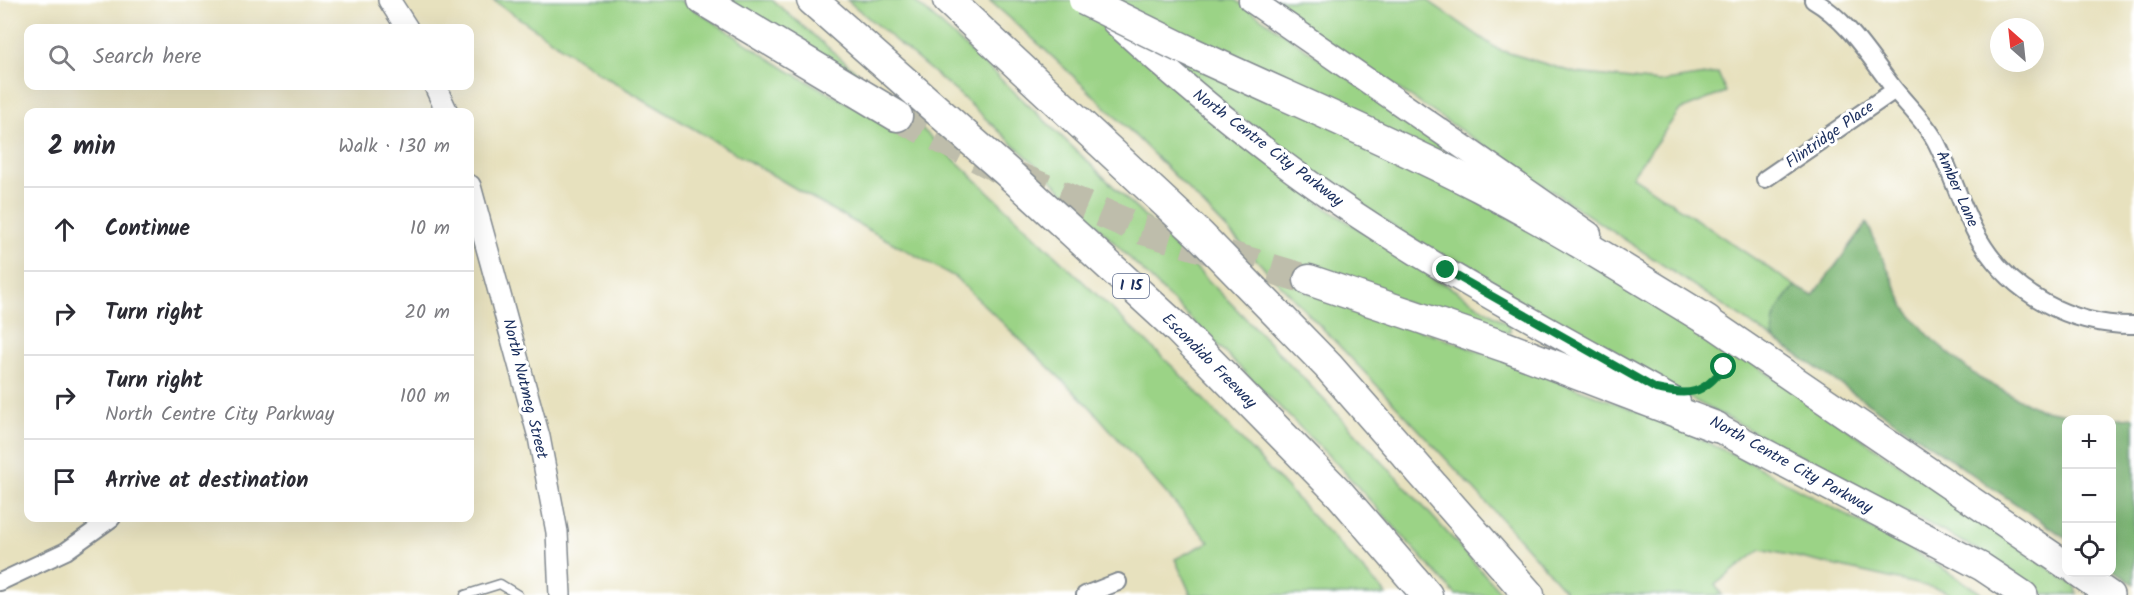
<!DOCTYPE html>
<meta charset="utf-8">
<style>
body{margin:0;font-family:Kalam,sans-serif;background:#f2f2f3;color:#2b2b33}
.controls{position:absolute;right:18px;bottom:18px;display:grid;overflow:hidden;border-radius:12px;box-shadow:0 6px 24px #0002}
.controls button{width:54px;height:54px;display:grid;place-items:center;padding:0;border:0;border-bottom:2px solid #e1e1e2;background:#fff;color:#2b2b33;font:30px sans-serif}
.compass{position:absolute;left:1990px;top:18px;width:54px;height:54px;border-radius:50%;background:#fff;box-shadow:0 6px 24px #0002;rotate:333deg}
.stop{position:absolute;width:18px;height:18px;margin:-14px;border:4px solid #0b8043;border-radius:50%;background:#fff}
.stop.end{background:#0b8043;border-color:#fff;box-shadow:0 2px 6px #0008}
.list{margin:0;padding:0;list-style:none}
h2{display:flex;justify-content:space-between;align-items:center;height:78px;margin:0;padding:0 24px;font-size:26px}
h2 small{font-size:20px;font-weight:400;color:#7c7c81}
.list li{display:grid;grid-template-columns:39px 1fr auto;gap:18px;align-items:center;box-sizing:border-box;height:84px;padding:0 24px;border-top:2px solid #e1e1e2}
.list b{display:block;font-size:22px;white-space:nowrap}
.list p{margin:0;font-size:20px;white-space:nowrap;color:#7c7c81}
.list em{font-size:20px;font-style:normal;color:#7c7c81}
.icon{flex:none;width:33px;height:33px;fill:none;stroke:currentColor;stroke-width:2;stroke-linecap:round;stroke-linejoin:round}
.map{position:relative;flex:none;width:2134px;height:595px;overflow:hidden}
.search{position:absolute;background:#fff;box-shadow:0 6px 24px #0002;left:24px;top:24px;width:450px;height:66px;display:flex;align-items:center;gap:15px;box-sizing:border-box;padding:0 21px;border-radius:12px;color:#7c7c81;font-size:22px}
.panel{position:absolute;background:#fff;box-shadow:0 6px 24px #0002;left:24px;top:108px;width:450px;height:414px;border-radius:12px}
.map>svg:first-child{display:block}
.green{fill:#9bd386;stroke:#5b8172;stroke-width:1.5}
.forest{fill:#7cb573;stroke:#4c7268;stroke-width:1.5}
.lines{fill:none;stroke-linecap:round;stroke-linejoin:round}
.motorway-tunnel{stroke:#bebdab;stroke-width:30;stroke-dasharray:30 15;stroke-linecap:butt}
.service-casing{stroke:#81888e;stroke-width:11}
.minor-casing{stroke:#81888e;stroke-width:20}
.tertiary-casing{stroke:#81888e;stroke-width:24}
.secondary-casing{stroke:#81888e;stroke-width:27}
.trunk-casing{stroke:#81888e;stroke-width:30}
.motorway-casing{stroke:#81888e;stroke-width:33}
.path{stroke:#81888e;stroke-width:3;stroke-dasharray:4.5 4.5;stroke-linecap:butt}
.service{stroke:#fff;stroke-width:8}
.minor{stroke:#fff;stroke-width:16}
.tertiary{stroke:#fff;stroke-width:21}
.secondary{stroke:#fff;stroke-width:24}
.trunk{stroke:#fff;stroke-width:27}
.motorway{stroke:#fff;stroke-width:30}
.motorway-bridge-casing{stroke:#81888e;stroke-width:33;stroke-linecap:butt}
.motorway-bridge{stroke:#fff;stroke-width:30}
.route{stroke:#0b8043;stroke-width:8}
.labels{text-anchor:middle;dominant-baseline:central;stroke-width:6;stroke-linejoin:round;paint-order:stroke}
.shield{fill:#fff;stroke:#5f6d8e;stroke-width:1.5}
.shield-label{font-size:15px;font-weight:bold;fill:#1b2f5e}
.street-label{font-size:16px;fill:#1b2f5e;stroke:#fff}
</style>
<div class="map">
<svg width="2134" height="595" viewBox="0 0 2134 595">
<rect width="100%" height="100%" fill="#fff"/>
<filter id="ink" filterUnits="userSpaceOnUse"><feTurbulence type="fractalNoise" baseFrequency=".0167" numOctaves="2"/><feDisplacementMap in="SourceGraphic" scale="12" xChannelSelector="R" yChannelSelector="G"/><feConvolveMatrix kernelMatrix="1 2 1 2 8 2 1 2 1" color-interpolation-filters="sRGB"/></filter>
<filter id="wash" filterUnits="userSpaceOnUse"><feTurbulence type="fractalNoise" baseFrequency=".008" numOctaves="4" result="noise"/><feDisplacementMap in="SourceGraphic" scale="24" xChannelSelector="R" yChannelSelector="G"/><feGaussianBlur stdDeviation="1.35" result="paint"/><feColorMatrix in="noise" values="0 0 0 0 0 0 0 0 0 0 0 0 0 0 0 0 0 1.4 0 .05"/><feComposite in="paint" operator="in"/></filter>
<g filter="url(#wash)">
<rect width="100%" height="100%" fill="#e7e1be"/>
<path class="green" d="M493,0H680L789,71L886,124L898,106L1175,369L1387,595H1191L1175,559L1209,542L1090,407L955,277L827,207L602,75Z
M718,0H772L884,95Z
M847,0H913L934,18C1135,200 1324,393 1503,595H1456L1337,464L1038,167L959,94Z
M989,0H1079L1326,208L1509,325L1510,332L1503,333L1451,319L1303,266L1304,291L1443,338L1648,415L1743,459L1935,563L1984,595H1951L1943,590L1761,549L1715,585L1722,595H1569C1472,484 1371,378 1269,273C1179,179 1088,85 989,0Z
M1103,0H1235L1432,136L1441,144L1440,149L1433,151L1425,168L1718,339L2076,587L2077,594L2044,595L1995,559L1627,365L1409,237L1305,166L1210,94Z
M1265,0H1427L1499,50L1576,73L1659,82L1718,73L1726,92L1680,110L1632,176L1795,286C1781,305 1769,314 1774,339Z"/>
<path class="forest" d="M1867,223L1906,309L1932,339L1979,378L2038,409L2095,419L2066,420V538L1774,339C1769,315 1781,305 1795,286L1813,296Z
M2134,417V584L2112,569V420L2109,419Z"/>
</g>
<g filter="url(#ink)">
<g class="lines">
<path class="motorway-tunnel" d="M897,116L1004,171L1140,229L1309,280"/>
<g class="service-casing">
<path id="service" d="M465,595L500,584L518,595"/>
</g>
<g class="minor-casing">
<path id="minor" d="M1813,0C1849,21 1870,58 1895,90C1908,106 1925,122 1935,140C1952,172 1961,208 1979,239C2011,294 2071,326 2134,325
M1765,179L1895,90
M0,582L66,551L112,518
M1085,595L1118,582"/>
</g>
<g class="tertiary-casing">
<path id="tertiary" d="M389,0L407,28
M435,86L447,112
M470,186L539,437L557,532L560,595"/>
</g>
<g class="secondary-casing">
<path id="secondary" d="M1251,0L1589,234
M1114,22C1174,77 1237,130 1303,178C1421,263 1552,331 1678,402"/>
</g>
<g class="trunk-casing">
<path id="trunk" d="M1707,320L2066,565
M1716,427L1982,567L2024,595
M2077,572L2110,595"/>
</g>
<g class="motorway-casing">
<path id="motorway" d="M703,0L897,116
M812,0L1006,171L1177,328L1340,494L1427,595
M948,0L1200,235L1328,366L1529,595
M1184,49C1282,95 1383,137 1480,187C1558,228 1632,274 1707,320
M1309,280L1506,347L1716,427"/>
</g>
<path class="path" d="M1693,392C1709,389 1724,374 1724,358"/>
<use href="#service" class="service"/>
<use href="#minor" class="minor"/>
<use href="#tertiary" class="tertiary"/>
<use href="#secondary" class="secondary"/>
<use href="#trunk" class="trunk"/>
<use href="#motorway" class="motorway"/>
<g class="motorway-bridge-casing">
<path id="motorway-bridge" d="M1084,0L1184,49"/>
</g>
<use href="#motorway-bridge" class="motorway-bridge"/>
</g>
</g>
<g class="lines" filter="url(#ink)">
<path class="route" d="M1446,270L1656,389C1689,396 1703,395 1724,367"/>
</g>
<g class="labels">
<rect class="shield" x="1113" y="274" width="36" height="24" rx="4.5"/>
<g class="shield-label">
<text x="1131" y="286">I 15</text>
</g>
<g class="street-label">
<text transform="translate(1830 135) rotate(-35)">Flintridge Place</text>
<text transform="translate(1268 148) rotate(37)">North Centre City Parkway</text>
<text transform="translate(1957 189) rotate(66)">Amber Lane</text>
<text transform="translate(1209 361) rotate(45)">Escondido Freeway</text>
<text transform="translate(525 389) rotate(76)">North Nutmeg Street</text>
<text transform="translate(1791 465) rotate(29)">North Centre City Parkway</text>
</g>
</g>
</svg>
<div class="controls">
<button>+</button>
<button>−</button>
<button><svg class="icon" aria-label="locate" viewBox="0 0 24 24"><circle cx="12" cy="12" r="6"/><path d="M12 2v4M12 18v4M2 12h4M18 12h4"/></svg></button>
</div>
<svg class="compass" viewBox="-18 -18 36 36"><path d="M0-13l5 13h-10z" fill="#e53935"/><path d="M0 13l5-13h-10z" fill="#7c7c81"/></svg>
<div class="stop" style="left:1724px;top:367px"></div>
<div class="stop end" style="left:1446px;top:270px"></div>
<div class="search"><svg class="icon" aria-label="search" viewBox="0 0 24 24"><circle cx="10" cy="10" r="6"/><path d="M15 15l6 6"/></svg>Search here</div>
<section class="panel">
<h2>2 min<small>Walk · 130 m</small></h2>
<ul class="list">
<li><svg class="icon" aria-label="ahead" viewBox="0 0 24 24"><path d="M12 20V5M6 11l6-6 6 6"/></svg><div><b>Continue</b></div><em>10 m</em></li>
<li><svg class="icon" aria-label="right" viewBox="0 0 24 24"><path d="M7 20v-9h11M14 6l5 5-5 5"/></svg><div><b>Turn right</b></div><em>20 m</em></li>
<li><svg class="icon" aria-label="right" viewBox="0 0 24 24"><path d="M7 20v-9h11M14 6l5 5-5 5"/></svg><div><b>Turn right</b><p>North Centre City Parkway</p></div><em>100 m</em></li>
<li><svg class="icon" aria-label="arrive" viewBox="0 0 24 24"><path d="M6 21V4h12l-3 4 3 4H6"/></svg><div><b>Arrive at destination</b></div></li>
</ul>
</section>
</div>
